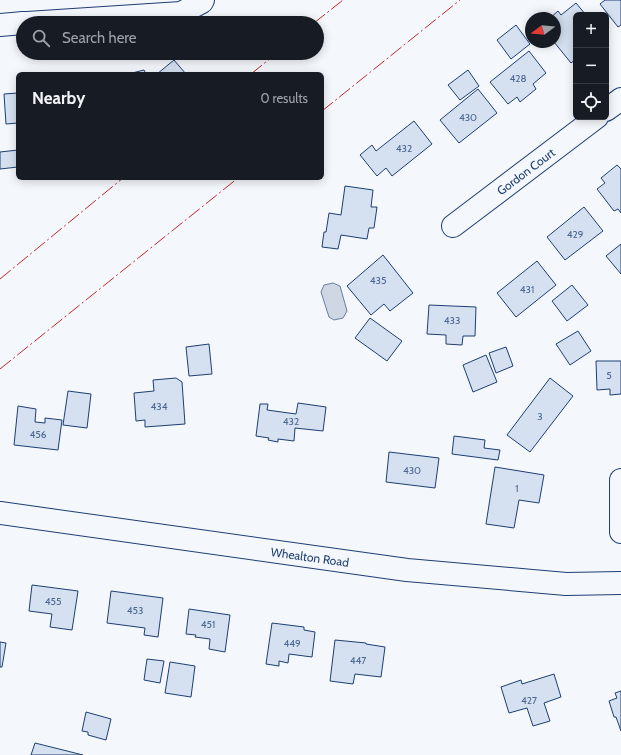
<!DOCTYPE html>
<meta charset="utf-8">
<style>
body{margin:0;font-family:Cabin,sans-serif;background:#20242c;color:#f1f3f6}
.controls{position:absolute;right:12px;top:12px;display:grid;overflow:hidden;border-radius:6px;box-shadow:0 2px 10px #0003}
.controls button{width:36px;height:36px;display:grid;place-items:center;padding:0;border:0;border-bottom:1px solid #363941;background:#171b24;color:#f1f3f6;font:20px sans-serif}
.compass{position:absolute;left:525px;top:12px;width:36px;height:36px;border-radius:50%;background:#171b24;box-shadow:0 2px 10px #0003;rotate:254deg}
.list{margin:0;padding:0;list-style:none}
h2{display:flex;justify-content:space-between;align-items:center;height:52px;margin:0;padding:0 16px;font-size:17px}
h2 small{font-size:13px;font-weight:400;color:#9ea1a6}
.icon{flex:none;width:22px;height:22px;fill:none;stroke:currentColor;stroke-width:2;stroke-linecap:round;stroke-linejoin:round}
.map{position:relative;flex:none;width:621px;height:755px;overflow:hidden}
.search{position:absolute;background:#171b24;box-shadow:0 2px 10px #0003;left:16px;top:16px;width:308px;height:44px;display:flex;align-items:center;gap:10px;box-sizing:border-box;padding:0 14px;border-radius:22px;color:#9ea1a6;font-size:15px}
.panel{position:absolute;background:#171b24;box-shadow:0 2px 10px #0003;left:16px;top:72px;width:308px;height:108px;border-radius:6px}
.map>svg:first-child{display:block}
.water{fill:#cfd7e4;stroke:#687fa3}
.building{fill:#d5e0f0;stroke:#1d3f73}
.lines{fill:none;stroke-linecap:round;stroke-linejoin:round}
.minor-casing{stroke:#1d3f73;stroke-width:24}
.minor{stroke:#f4f7fb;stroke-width:22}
.power{stroke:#c62828;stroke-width:1;stroke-dasharray:14 3 2 3;stroke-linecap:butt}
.labels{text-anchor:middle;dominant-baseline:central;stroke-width:3;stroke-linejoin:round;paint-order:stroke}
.number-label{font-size:10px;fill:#4b6792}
.street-label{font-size:12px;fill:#1d3f73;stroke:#f4f7fb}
</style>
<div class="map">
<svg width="621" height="755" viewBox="0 0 621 755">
<rect width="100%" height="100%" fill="#f4f7fb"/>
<path class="water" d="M333,283L340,286L347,311L343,318L334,320L329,317L321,292L324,285Z"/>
<path class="building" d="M605,0H621V25L618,27L600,4Z
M576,3L586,15H576V59L571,63L554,42H555V18H550L558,11L561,15Z
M516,25L530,44L511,59L497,40Z
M529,51L546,73L533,84L536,89L520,102L517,97L508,104L490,82Z
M174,60L186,74H157Z
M144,70L146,74H128Z
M468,70L479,86L460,100L448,85Z
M478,89L497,113L459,143L440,120Z
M18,93V123L6,124L4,94Z
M414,121L432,144L392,176L386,168L377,176L360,155L372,145L376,151Z
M18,150V167L0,169V152Z
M617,165L621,169V213L618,209L614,211L597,189L605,183L601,178Z
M345,186L373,190L371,207H377L374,228H369L367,239L341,235L338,249L322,247L324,232H326L329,213L341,215Z
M584,207L603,231L565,260L547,237Z
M621,244V274L606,256Z
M383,255L413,293L390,311L384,304L371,315L347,286Z
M537,261L556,285L516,317L497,293Z
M572,285L588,305L567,321L552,301Z
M429,305L476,307L475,336H463L462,345L446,344V335L427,334Z
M370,318L402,341L387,361L355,338Z
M578,331L591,351L570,365L556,344Z
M209,344L212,374L189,376L186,347Z
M506,347L513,366L496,373L489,353Z
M486,355L497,382L473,392L463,365Z
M596,361H621V394L610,395V389L597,390Z
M176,378L182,382L185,424L145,427V420L136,421L134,393L154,391L153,380Z
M550,378L573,396L530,452L507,435Z
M68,391L91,394L87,428L63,425Z
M298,403L326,407L323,431L295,428L294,441L278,439V442L268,440L269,438L256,436L260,404H268L267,410L296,414Z
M18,406L36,409L35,422L45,423V418L62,420L58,450L14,445Z
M454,436L485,440L484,448L500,450L498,460L452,454Z
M389,452L439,458L435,488L386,482Z
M495,467L544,475L539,503L519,500L514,528L486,524Z
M32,585L78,591L72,630L50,627L52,614L29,611Z
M111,591L163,598L158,637L144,635L145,628L107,623Z
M189,609L230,615L225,652L209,649L210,639L195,637L196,635L186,634Z
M272,623L304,627V630L315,632L312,657L289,654L288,663L279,661V666L266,664Z
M335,640L366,643V644L385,647L381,677L355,674L353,684L330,681Z
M0,642L6,643L2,667H0Z
M147,659L164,661L160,683L144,680Z
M170,662L195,666L191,697L165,693Z
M554,674L561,697L544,703L550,721L533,726L527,708L509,713L501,687L521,680L522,684Z
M621,691V731L616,717H614L609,701L617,698L615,693Z
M86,712L111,719L106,740L88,735V732L82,731Z
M35,743L83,755H31Z"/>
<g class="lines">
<g class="minor-casing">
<g id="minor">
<path d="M27,23L181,13L202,2L203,0"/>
<path d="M0,25L23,23"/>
<path d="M606,110L621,99"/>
<path id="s1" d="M453,226L597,117"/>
<path d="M621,480V532"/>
<path id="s2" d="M0,513L407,570L566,584L621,583"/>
</g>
</g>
<use href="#minor" class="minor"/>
<path class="power" d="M314,23L343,0
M251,74L277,53
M322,111L460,0
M0,279L123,178
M0,369L238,178"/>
</g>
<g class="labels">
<g class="number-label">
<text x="518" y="78">428</text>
<text x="468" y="117">430</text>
<text x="404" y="148">432</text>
<text x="575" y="234">429</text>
<text x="378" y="280">435</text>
<text x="527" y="289">431</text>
<text x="452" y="320">433</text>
<text x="609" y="375">5</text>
<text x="159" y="406">434</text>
<text x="540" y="416">3</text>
<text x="291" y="421">432</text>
<text x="38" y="434">456</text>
<text x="412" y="470">430</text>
<text x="517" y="488">1</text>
<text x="53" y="601">455</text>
<text x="135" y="610">453</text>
<text x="208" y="624">451</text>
<text x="292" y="643">449</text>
<text x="358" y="660">447</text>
<text x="529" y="700">427</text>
</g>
<g class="street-label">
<text stroke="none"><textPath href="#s1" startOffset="91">Gordon Court</textPath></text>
<text stroke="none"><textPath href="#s2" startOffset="313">Whealton Road</textPath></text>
</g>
</g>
</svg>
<div class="controls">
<button>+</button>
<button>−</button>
<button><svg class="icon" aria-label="locate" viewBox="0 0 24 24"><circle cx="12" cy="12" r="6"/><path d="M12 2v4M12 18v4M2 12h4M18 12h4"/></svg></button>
</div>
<svg class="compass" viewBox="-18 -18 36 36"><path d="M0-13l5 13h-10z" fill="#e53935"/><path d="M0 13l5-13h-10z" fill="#9ea1a6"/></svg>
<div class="search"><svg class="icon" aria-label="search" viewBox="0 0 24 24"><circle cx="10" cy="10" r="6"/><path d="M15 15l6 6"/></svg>Search here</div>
<section class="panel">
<h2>Nearby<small>0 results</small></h2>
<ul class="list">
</ul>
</section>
</div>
